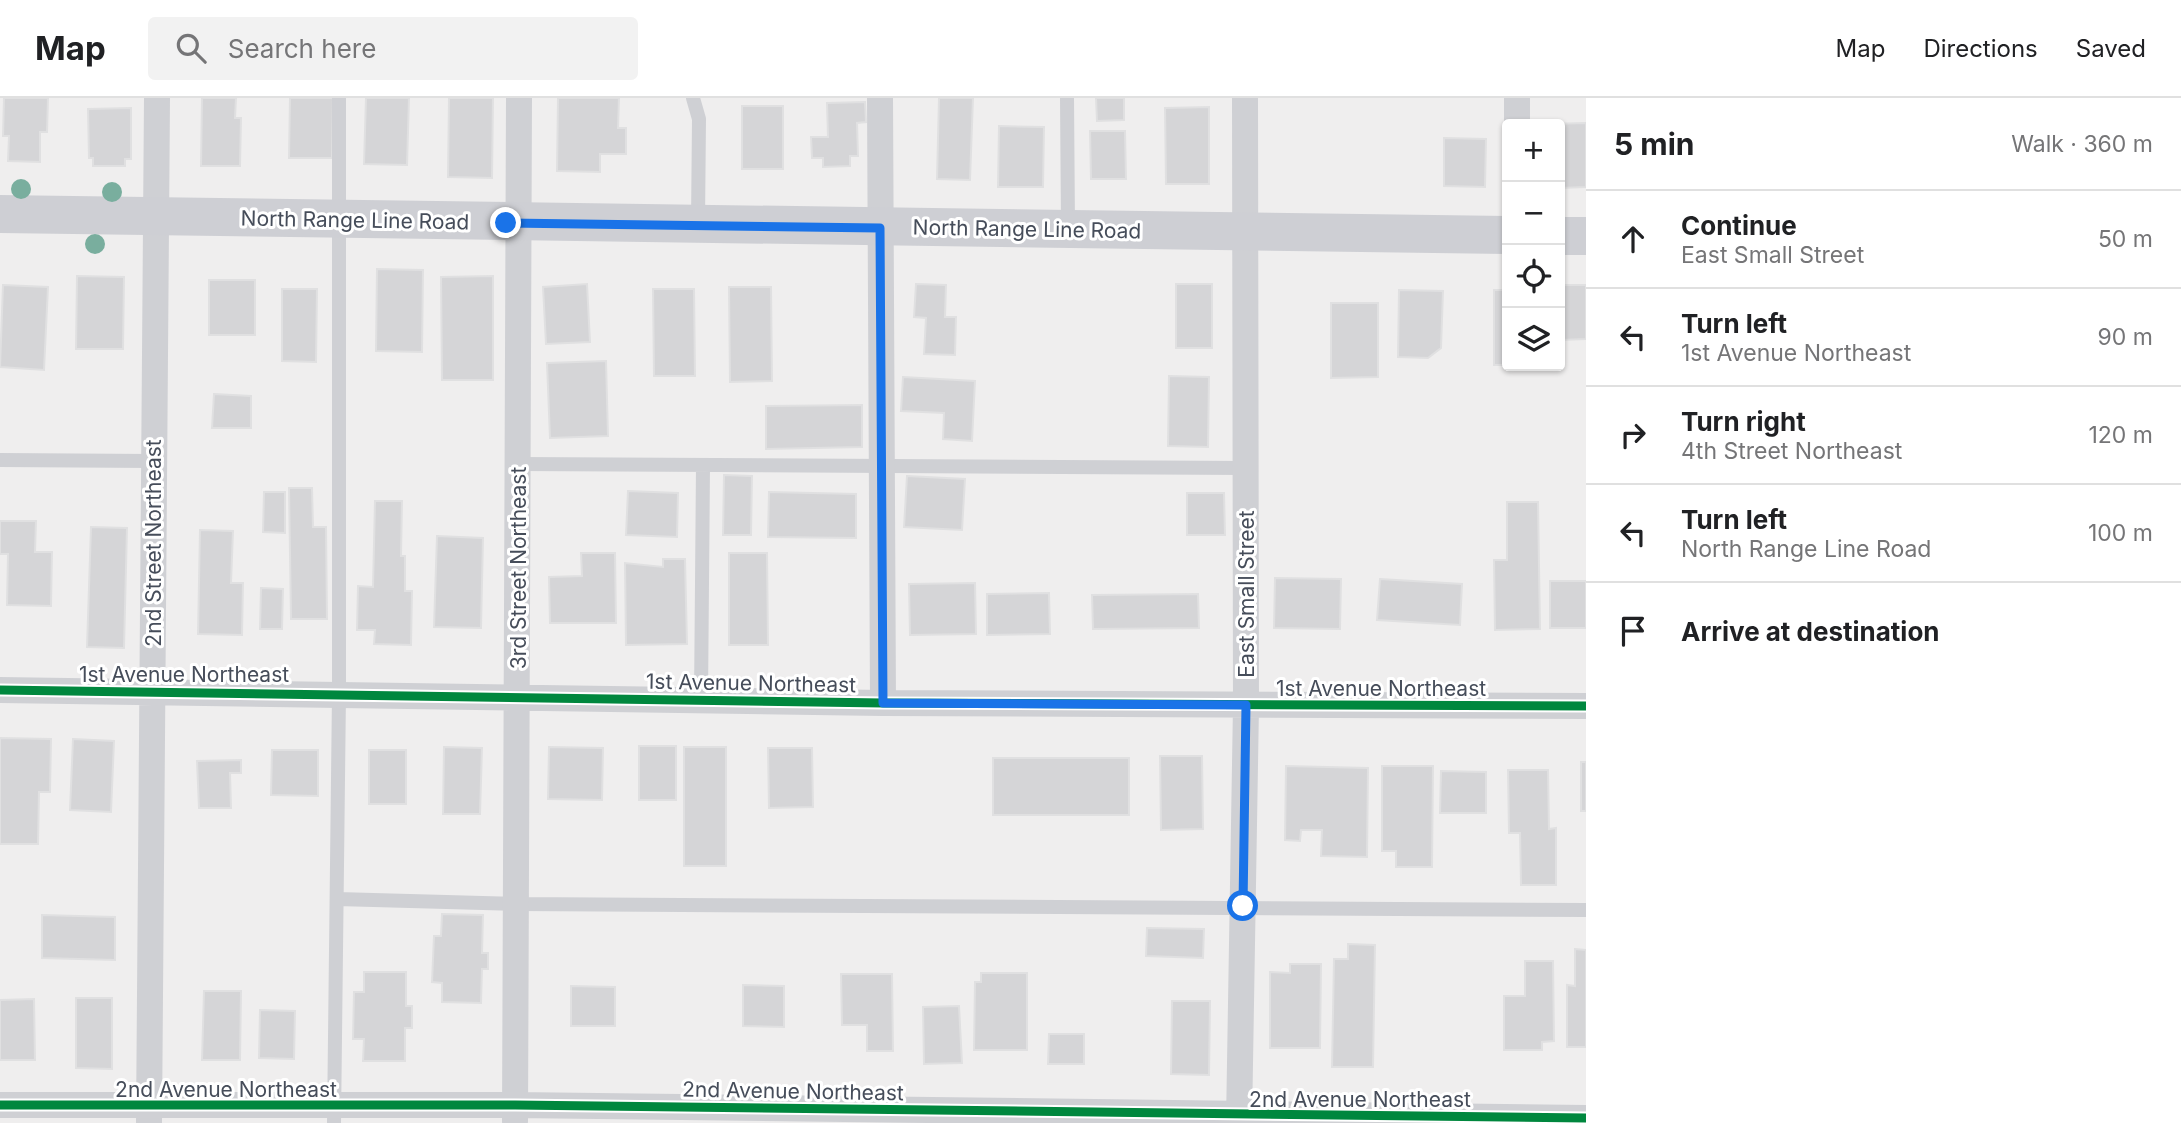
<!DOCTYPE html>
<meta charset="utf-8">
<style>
body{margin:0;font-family:Inter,sans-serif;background:#f2f2f2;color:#202124}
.controls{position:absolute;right:21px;top:21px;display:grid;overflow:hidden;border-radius:7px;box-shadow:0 2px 5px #0004}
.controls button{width:63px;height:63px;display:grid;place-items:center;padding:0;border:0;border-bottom:2px solid #e0e0e0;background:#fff;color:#202124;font:35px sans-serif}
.stop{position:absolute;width:21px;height:21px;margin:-16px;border:5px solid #1a73e8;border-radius:50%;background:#fff}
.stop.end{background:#1a73e8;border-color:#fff;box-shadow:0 2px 7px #0008}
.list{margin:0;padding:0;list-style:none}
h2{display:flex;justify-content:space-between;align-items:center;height:91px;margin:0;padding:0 28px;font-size:30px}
h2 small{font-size:23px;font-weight:400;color:#757577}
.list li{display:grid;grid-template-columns:46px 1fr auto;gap:21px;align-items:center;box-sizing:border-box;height:98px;padding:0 28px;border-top:2px solid #e0e0e0}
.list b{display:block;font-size:26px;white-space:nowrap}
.list p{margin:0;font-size:23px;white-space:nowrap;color:#757577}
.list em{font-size:23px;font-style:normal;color:#757577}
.icon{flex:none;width:38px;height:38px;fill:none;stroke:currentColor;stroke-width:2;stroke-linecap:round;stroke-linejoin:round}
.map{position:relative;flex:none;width:1586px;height:1025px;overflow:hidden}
header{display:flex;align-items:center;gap:42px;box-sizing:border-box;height:98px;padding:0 35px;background:#fff;border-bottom:2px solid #e0e0e0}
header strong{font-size:33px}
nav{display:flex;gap:38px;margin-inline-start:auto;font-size:24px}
.search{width:490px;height:63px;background:#f2f2f2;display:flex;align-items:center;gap:18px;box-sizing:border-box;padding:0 24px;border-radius:7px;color:#757577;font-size:26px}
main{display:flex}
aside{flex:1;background:#fff}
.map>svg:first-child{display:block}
.building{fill:#d5d5d7;stroke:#e0e0e1;stroke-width:2}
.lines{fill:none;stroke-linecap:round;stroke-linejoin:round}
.lane{stroke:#cfd0d4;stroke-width:14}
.street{stroke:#cfd0d4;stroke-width:26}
.secondary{stroke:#cecfd4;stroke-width:38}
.cycleway-casing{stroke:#fff;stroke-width:13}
.cycleway{stroke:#00873e;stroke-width:9}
.tree{fill:#79ae9e}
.route{stroke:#1a73e8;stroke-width:9}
.labels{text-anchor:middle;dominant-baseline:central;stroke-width:6;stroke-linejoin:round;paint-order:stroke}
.street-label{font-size:21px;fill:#464d5a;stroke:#fff}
</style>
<header>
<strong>Map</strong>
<div class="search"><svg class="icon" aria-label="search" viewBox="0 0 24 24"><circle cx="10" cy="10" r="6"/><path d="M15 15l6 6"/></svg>Search here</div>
<nav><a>Map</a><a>Directions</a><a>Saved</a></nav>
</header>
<main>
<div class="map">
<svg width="1586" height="1025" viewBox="0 0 1586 1025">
<rect width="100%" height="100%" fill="#efeeee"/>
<path class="building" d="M4,0H48L47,34H40V64L8,63L9,38H3Z
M202,0H236L235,20H241L240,68H201Z
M290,0H333L332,60H289Z
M366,0H409L407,67L364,66Z
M449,0H493L492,80L448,79Z
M558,0H619L618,30H626V56H600V74L557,73Z
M939,0H973L970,82L937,81Z
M1096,0H1124V22L1097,23Z
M865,4L866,24L857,25L858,58H850V68L823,69V60H812L811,39H828L827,5Z
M742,8H783V71H742Z
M1209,9V86H1166L1165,10Z
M131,10V61H125V68H93V60H89L88,11Z
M1586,25V89L1560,90V26H1548Z
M999,28L1044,29L1043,89H998Z
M1090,33H1125L1126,81H1091Z
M1444,40L1486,41L1485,89L1444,88Z
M377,171L423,172L422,254L376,253Z
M77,178L124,179L123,251H76Z
M493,178V282H442L441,179Z
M209,182H255V237H209Z
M587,186L590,244L546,246L543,189Z
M916,186L946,187L945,219H956L955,257L924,256L926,220L914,219Z
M1176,186H1212V250H1176Z
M3,187L48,189L44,272L0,269Z
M1560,187H1586V241L1561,242Z
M729,189H771L772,283L730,284Z
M282,191H317L316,264L282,263Z
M653,191H694L695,278H654Z
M1399,192L1443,193L1441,250L1428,260L1398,259Z
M1494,192H1507V267H1494Z
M1331,205H1378V279L1331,280Z
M606,263L608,338L550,340L547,265Z
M1169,278L1209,279L1208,349L1168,348Z
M903,279L975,283L972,343L943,341L944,315L901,313Z
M214,296L251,298V330H212Z
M862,307V349L766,351V308Z
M724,377L752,378L751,437H723Z
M907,378L965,381L962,432L904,429Z
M289,390H312L313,429H326L327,521H291Z
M628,393L678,395L677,439L626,437Z
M264,394H285V435L263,434Z
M769,394L856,396V440L768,439Z
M1187,395H1224L1225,437H1187Z
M375,403H402L401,458H405V493H412L411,547L374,546L375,532H357L358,488L373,489Z
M1507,404H1538L1540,531L1495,532L1494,462H1507Z
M0,423H36L35,454H52L51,508L7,507L8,456H0Z
M91,429L127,430L124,550L87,549Z
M200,432L233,433L231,485H243L242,537L198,536Z
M437,438L483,440L481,530L434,529Z
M581,455H615L616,525H550L549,479L582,478Z
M729,455H767L768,547H729Z
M663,461H685L687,546L626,547L625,465L663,469Z
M1275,480L1341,481L1340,531L1274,530Z
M1380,481L1462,486L1460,527L1377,522Z
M1550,483H1586V530H1550Z
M975,485L976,536L910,537L909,486Z
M261,490L283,491L282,531H260Z
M1049,495L1050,536L987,537V496Z
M1198,496L1199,530L1093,531L1092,497Z
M0,640L51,641L50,694H39L38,746H0Z
M73,641L114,643L111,714L70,712Z
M639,648H676V702H639Z
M444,649L482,650L480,716H443Z
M549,649L603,650L602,702L548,701Z
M684,649H726V768H684Z
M768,650H812L813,709L769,710Z
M272,652H318V698L271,697Z
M369,652H406V706H369Z
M1160,658H1202L1203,731L1161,732Z
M993,660H1129V717H993Z
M241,662V675H230L231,710H199L197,663Z
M1581,664H1586V713H1581Z
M1286,668L1368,670L1367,759L1321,758L1322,732H1301L1300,743L1285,742Z
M1382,668H1433L1432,769H1396V753H1382Z
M1508,672H1548L1549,731L1556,730V787H1521L1520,735H1509Z
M1441,673L1486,674V715H1440Z
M442,816L483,817L482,855H488V871H482L481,905L442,904V885L432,884L434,838H441Z
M42,817L115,819V862L42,860Z
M1147,830L1204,831L1203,860L1146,858Z
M1348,846L1375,847L1373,969H1332L1334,861H1348Z
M1575,851L1586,852V949H1567V887L1575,888Z
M1525,863H1553L1554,943L1542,944V952H1504V898H1525Z
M1290,866H1321L1320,950H1270V874L1290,875Z
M364,874H406V908H412V930H405V963H363L364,941H353L354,894H364Z
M981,875H1027V952H974L975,884H981Z
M841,876H892L893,953H867V927H842Z
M743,887L784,888V929L743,928Z
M571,888L615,889V928H571Z
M204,893H241L240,962H202Z
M76,900H112V971L76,970Z
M34,901L35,962H0V902Z
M1172,903H1210L1209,977L1171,976Z
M959,908L962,965L924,966L923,909Z
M260,912L295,913L294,961L259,960Z
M1049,936H1084V966H1048Z"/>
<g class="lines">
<path class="lane" d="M693,0L699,21L698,124
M1067,0L1068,128
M0,362L153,363
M518,366L1246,370
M701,602L703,368
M337,801L516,806L1586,812
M334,1025L339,595V0"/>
<path class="street" d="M880,0L883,605
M1517,26V0
M0,592L883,605L1586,608
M0,1007H515L1586,1020
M515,1023L519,0
M149,1025L157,0
M1239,1025L1246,607L1245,0"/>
<path class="secondary" d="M0,116L1507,137
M1560,138H1586"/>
<g class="cycleway-casing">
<path id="cycleway" d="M0,592L883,605L1586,608
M0,1007H515L1586,1020"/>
</g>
<use href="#cycleway" class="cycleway"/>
</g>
<g class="tree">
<circle cx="21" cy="91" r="10"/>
<circle cx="112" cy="94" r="10"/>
<circle cx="95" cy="146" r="10"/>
</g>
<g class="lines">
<path class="route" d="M506,125L880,130L883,605L1246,607L1243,808"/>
</g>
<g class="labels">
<g class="street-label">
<text transform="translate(355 122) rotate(1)">North Range Line Road</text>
<text transform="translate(1027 131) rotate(1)">North Range Line Road</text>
<text transform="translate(153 445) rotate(-90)">2nd Street Northeast</text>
<text transform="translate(518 470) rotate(-90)">3rd Street Northeast</text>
<text transform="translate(1246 496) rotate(-90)">East Small Street</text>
<text x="184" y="576">1st Avenue Northeast</text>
<text transform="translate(751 585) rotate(1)">1st Avenue Northeast</text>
<text x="1381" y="590">1st Avenue Northeast</text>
<text x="226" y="991">2nd Avenue Northeast</text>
<text transform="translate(793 993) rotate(1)">2nd Avenue Northeast</text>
<text x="1360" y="1001">2nd Avenue Northeast</text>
</g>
</g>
</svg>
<div class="controls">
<button>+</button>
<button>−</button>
<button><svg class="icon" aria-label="locate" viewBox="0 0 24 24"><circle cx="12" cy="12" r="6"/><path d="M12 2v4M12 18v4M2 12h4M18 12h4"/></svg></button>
<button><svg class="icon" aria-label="layers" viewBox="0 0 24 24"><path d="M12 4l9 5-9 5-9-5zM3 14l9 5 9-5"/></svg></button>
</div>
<div class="stop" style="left:1243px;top:808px"></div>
<div class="stop end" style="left:506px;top:125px"></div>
</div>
<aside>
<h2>5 min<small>Walk · 360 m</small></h2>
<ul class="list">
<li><svg class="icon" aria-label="ahead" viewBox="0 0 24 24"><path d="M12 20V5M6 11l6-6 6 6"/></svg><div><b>Continue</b><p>East Small Street</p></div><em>50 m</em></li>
<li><svg class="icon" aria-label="left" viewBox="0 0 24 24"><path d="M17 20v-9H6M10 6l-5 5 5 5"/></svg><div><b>Turn left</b><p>1st Avenue Northeast</p></div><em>90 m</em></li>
<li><svg class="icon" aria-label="right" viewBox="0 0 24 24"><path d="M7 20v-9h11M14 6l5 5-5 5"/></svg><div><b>Turn right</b><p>4th Street Northeast</p></div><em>120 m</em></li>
<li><svg class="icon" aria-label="left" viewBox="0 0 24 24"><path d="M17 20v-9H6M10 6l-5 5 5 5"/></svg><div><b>Turn left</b><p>North Range Line Road</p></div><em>100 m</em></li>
<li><svg class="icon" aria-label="arrive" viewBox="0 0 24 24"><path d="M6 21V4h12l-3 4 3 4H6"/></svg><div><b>Arrive at destination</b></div></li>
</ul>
</aside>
</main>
